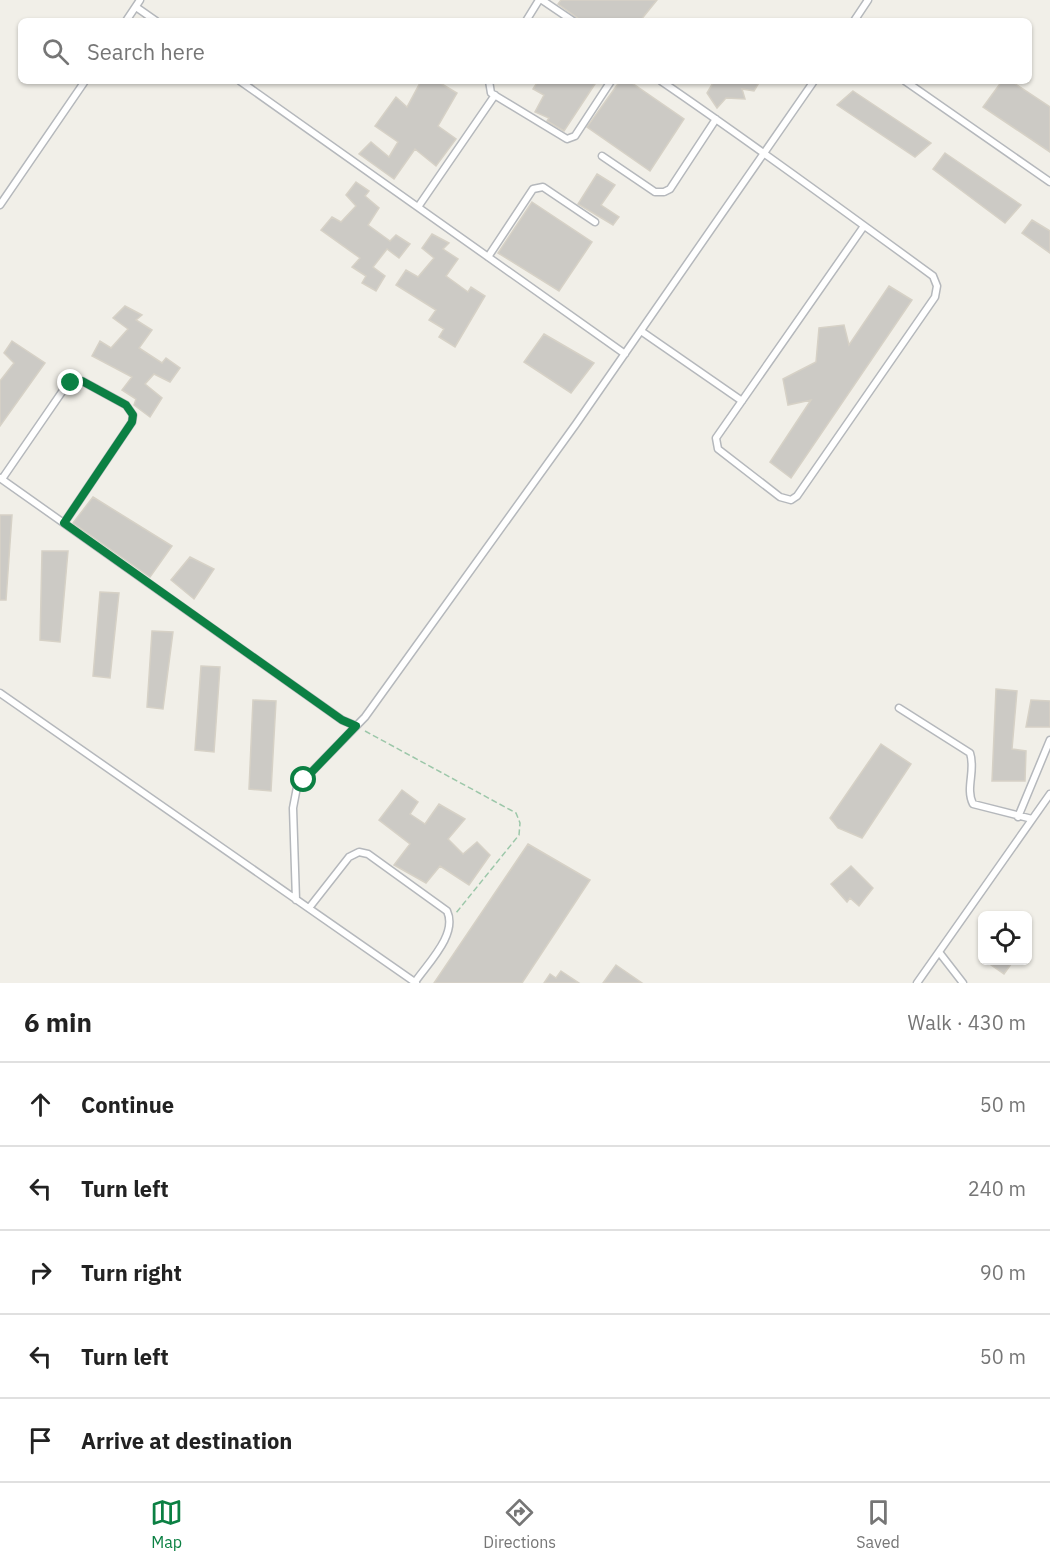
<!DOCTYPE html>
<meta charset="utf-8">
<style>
body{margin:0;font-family:"IBM Plex Sans",sans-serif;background:#f2f2f2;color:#222}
.controls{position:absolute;right:18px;bottom:18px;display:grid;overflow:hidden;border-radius:9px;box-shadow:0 2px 4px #0004}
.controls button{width:54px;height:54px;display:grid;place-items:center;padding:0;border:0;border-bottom:2px solid #e0e0e0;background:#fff;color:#222;font:30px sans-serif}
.stop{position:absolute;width:18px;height:18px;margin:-14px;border:4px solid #0b8043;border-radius:50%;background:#fff}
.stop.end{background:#0b8043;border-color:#fff;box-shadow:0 2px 6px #0008}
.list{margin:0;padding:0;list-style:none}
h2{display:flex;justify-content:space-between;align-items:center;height:78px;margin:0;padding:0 24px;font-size:26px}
h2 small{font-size:20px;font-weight:400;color:#767676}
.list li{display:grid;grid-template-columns:39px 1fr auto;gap:18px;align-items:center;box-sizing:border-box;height:84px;padding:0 24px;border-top:2px solid #e0e0e0}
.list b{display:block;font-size:22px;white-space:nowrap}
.list em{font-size:20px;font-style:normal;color:#767676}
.icon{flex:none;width:33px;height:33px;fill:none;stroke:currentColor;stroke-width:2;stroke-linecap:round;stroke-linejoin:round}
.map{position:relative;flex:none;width:1050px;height:983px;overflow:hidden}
.search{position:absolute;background:#fff;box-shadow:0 2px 4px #0004;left:18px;right:18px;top:18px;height:66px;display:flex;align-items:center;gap:15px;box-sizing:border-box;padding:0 21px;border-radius:9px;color:#767676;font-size:22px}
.sheet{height:498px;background:#fff}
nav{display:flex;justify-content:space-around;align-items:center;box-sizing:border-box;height:84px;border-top:2px solid #e0e0e0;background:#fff;font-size:16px;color:#767676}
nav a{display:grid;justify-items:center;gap:3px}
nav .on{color:#0b8043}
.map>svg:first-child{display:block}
.building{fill:#cccac5;stroke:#d6d1c6;stroke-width:1.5}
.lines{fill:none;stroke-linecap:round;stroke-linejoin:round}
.lane-casing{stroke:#b5b8bc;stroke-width:9}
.path{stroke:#9cc7a9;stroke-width:1.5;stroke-dasharray:6 3;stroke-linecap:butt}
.lane{stroke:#fff;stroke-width:6}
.route{stroke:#0b8043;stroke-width:8}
</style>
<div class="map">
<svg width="1050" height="983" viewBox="0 0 1050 983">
<rect width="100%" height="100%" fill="#f1efe8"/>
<path class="building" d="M561,0H657L640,21H582L558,4Z
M421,81H437L457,93L438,126L456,139L436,166L415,149L394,179L359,154L371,142L389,157L398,142L375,126L396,97L407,107Z
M538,81H597L564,131L547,121L549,118L535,112L544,95L533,89Z
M620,81H629L684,119L650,171L587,127Z
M714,81H760L754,91L742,89L745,99L726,98L717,108L707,93Z
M1002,81H1011L1050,107V152L983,107Z
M853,91L931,143L915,157L837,105Z
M945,153L1021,205L1005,223L933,169Z
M597,174L615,185L601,205L619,217L613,225L578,204Z
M356,182L369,191L365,196L379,208L368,225L390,241L396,235L410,244L399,258L387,249L373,267L385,276L376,291L362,283L366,276L352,267L360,258L321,230L332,217L341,222L356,206L346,195Z
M532,202L592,242L559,291L498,253Z
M1032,220L1050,231V253L1022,233Z
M432,234L449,243L443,249L458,259L446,276L468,292L471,287L485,296L455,347L439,337L444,329L429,320L436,310L396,285L406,270L418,277L434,258L422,248Z
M889,286L912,300L791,478L770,462L811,400L788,405L783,379L816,362L819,328L844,325L849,345Z
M125,306L142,315L136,320L152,330L139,348L162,363L166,358L180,368L170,382L154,374L145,384L162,398L150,417L134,405L136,399L122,390L132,377L92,356L100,341L111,348L128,329L113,318Z
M544,334L594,363L571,393L524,362Z
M12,341L45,363L0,426V381L14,363L4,353Z
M93,497L172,546L150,577L73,523Z
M0,515H12L6,600H0Z
M42,551H68L60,642L40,640Z
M190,557L214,569L194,599L171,580Z
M100,592L119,593L110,678L93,676Z
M152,631L173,632L163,709L147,707Z
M201,666L220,667L214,752L195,750Z
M996,689L1017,691L1012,749L1026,751L1025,781H992Z
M253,700L276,701L271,791L249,789Z
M1031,700L1050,701V727H1026Z
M881,744L911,764L862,838L838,828L830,818Z
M402,790L418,802L410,814L425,824L439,804L465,819L448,839L463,854L477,842L490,855L469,885L440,866L426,883L394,865L410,844L379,820Z
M528,844L590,880L522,983H434Z
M851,866L873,888L859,906L850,898L847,902L831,884Z
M984,960H1014L1004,974Z
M616,965L642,983H603Z
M561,971L579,983H544L550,974L556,978Z"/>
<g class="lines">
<g class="lane-casing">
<path id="lane" d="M542,0L573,21
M136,7L156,21
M126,21L140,0
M526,21L539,0
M854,21L868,0
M240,81L625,354
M489,81L491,93L567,139L575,136L611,81
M661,81C753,144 843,210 933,276L937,286L935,297L797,496L791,500L780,497L718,449L716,438L864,226
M905,81L1050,182
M602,156L655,192H664L670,189L716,119
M0,205L85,81
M418,207L495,95
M488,257L533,189L543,187L595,222
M641,331L742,401
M0,478L342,720L356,726
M2,479L66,386L82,381L126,405L133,415L132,422L64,523
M0,693L416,983
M899,708L970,753C976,770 965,788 973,804L1032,819
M1018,817L1050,740
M296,900L293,808L297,787L365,717L576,424L814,81
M309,908L349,857L359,852L368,854L447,911C458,934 428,963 415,982
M939,952L963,983
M917,983L1050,794"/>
</g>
<path class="path" d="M365,731L516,813L520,823L519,835L456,913"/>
<use href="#lane" class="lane"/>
</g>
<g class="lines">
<path class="route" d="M71,383L82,381L126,405L133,415L132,422L64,523L342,720L356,726L304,780"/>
</g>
</svg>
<div class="controls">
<button><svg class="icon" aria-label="locate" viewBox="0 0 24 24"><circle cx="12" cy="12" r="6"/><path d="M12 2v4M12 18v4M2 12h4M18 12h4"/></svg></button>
</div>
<div class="stop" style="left:304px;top:780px"></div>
<div class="stop end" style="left:71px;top:383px"></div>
<div class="search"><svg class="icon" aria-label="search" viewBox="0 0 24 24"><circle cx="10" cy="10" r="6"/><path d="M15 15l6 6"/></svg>Search here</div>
</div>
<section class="sheet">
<h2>6 min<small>Walk · 430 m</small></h2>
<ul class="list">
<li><svg class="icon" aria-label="ahead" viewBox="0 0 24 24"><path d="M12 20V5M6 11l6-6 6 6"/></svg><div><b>Continue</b></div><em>50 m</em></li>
<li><svg class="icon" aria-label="left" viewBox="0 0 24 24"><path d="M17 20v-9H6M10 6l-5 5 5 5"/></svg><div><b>Turn left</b></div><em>240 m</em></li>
<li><svg class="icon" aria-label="right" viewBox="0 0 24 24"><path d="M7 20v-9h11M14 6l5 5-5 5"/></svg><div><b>Turn right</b></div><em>90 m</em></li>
<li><svg class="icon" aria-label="left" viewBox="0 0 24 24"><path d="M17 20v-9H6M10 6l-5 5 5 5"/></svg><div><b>Turn left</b></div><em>50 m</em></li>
<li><svg class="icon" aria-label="arrive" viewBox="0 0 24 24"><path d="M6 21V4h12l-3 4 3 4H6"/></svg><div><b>Arrive at destination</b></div></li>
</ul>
</section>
<nav>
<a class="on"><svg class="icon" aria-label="map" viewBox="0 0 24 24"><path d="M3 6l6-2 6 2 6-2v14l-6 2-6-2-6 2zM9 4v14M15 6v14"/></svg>Map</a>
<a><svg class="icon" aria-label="directions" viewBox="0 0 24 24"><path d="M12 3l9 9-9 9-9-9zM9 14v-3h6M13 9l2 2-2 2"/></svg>Directions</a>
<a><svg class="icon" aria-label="saved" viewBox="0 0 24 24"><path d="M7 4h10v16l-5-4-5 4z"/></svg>Saved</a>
</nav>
